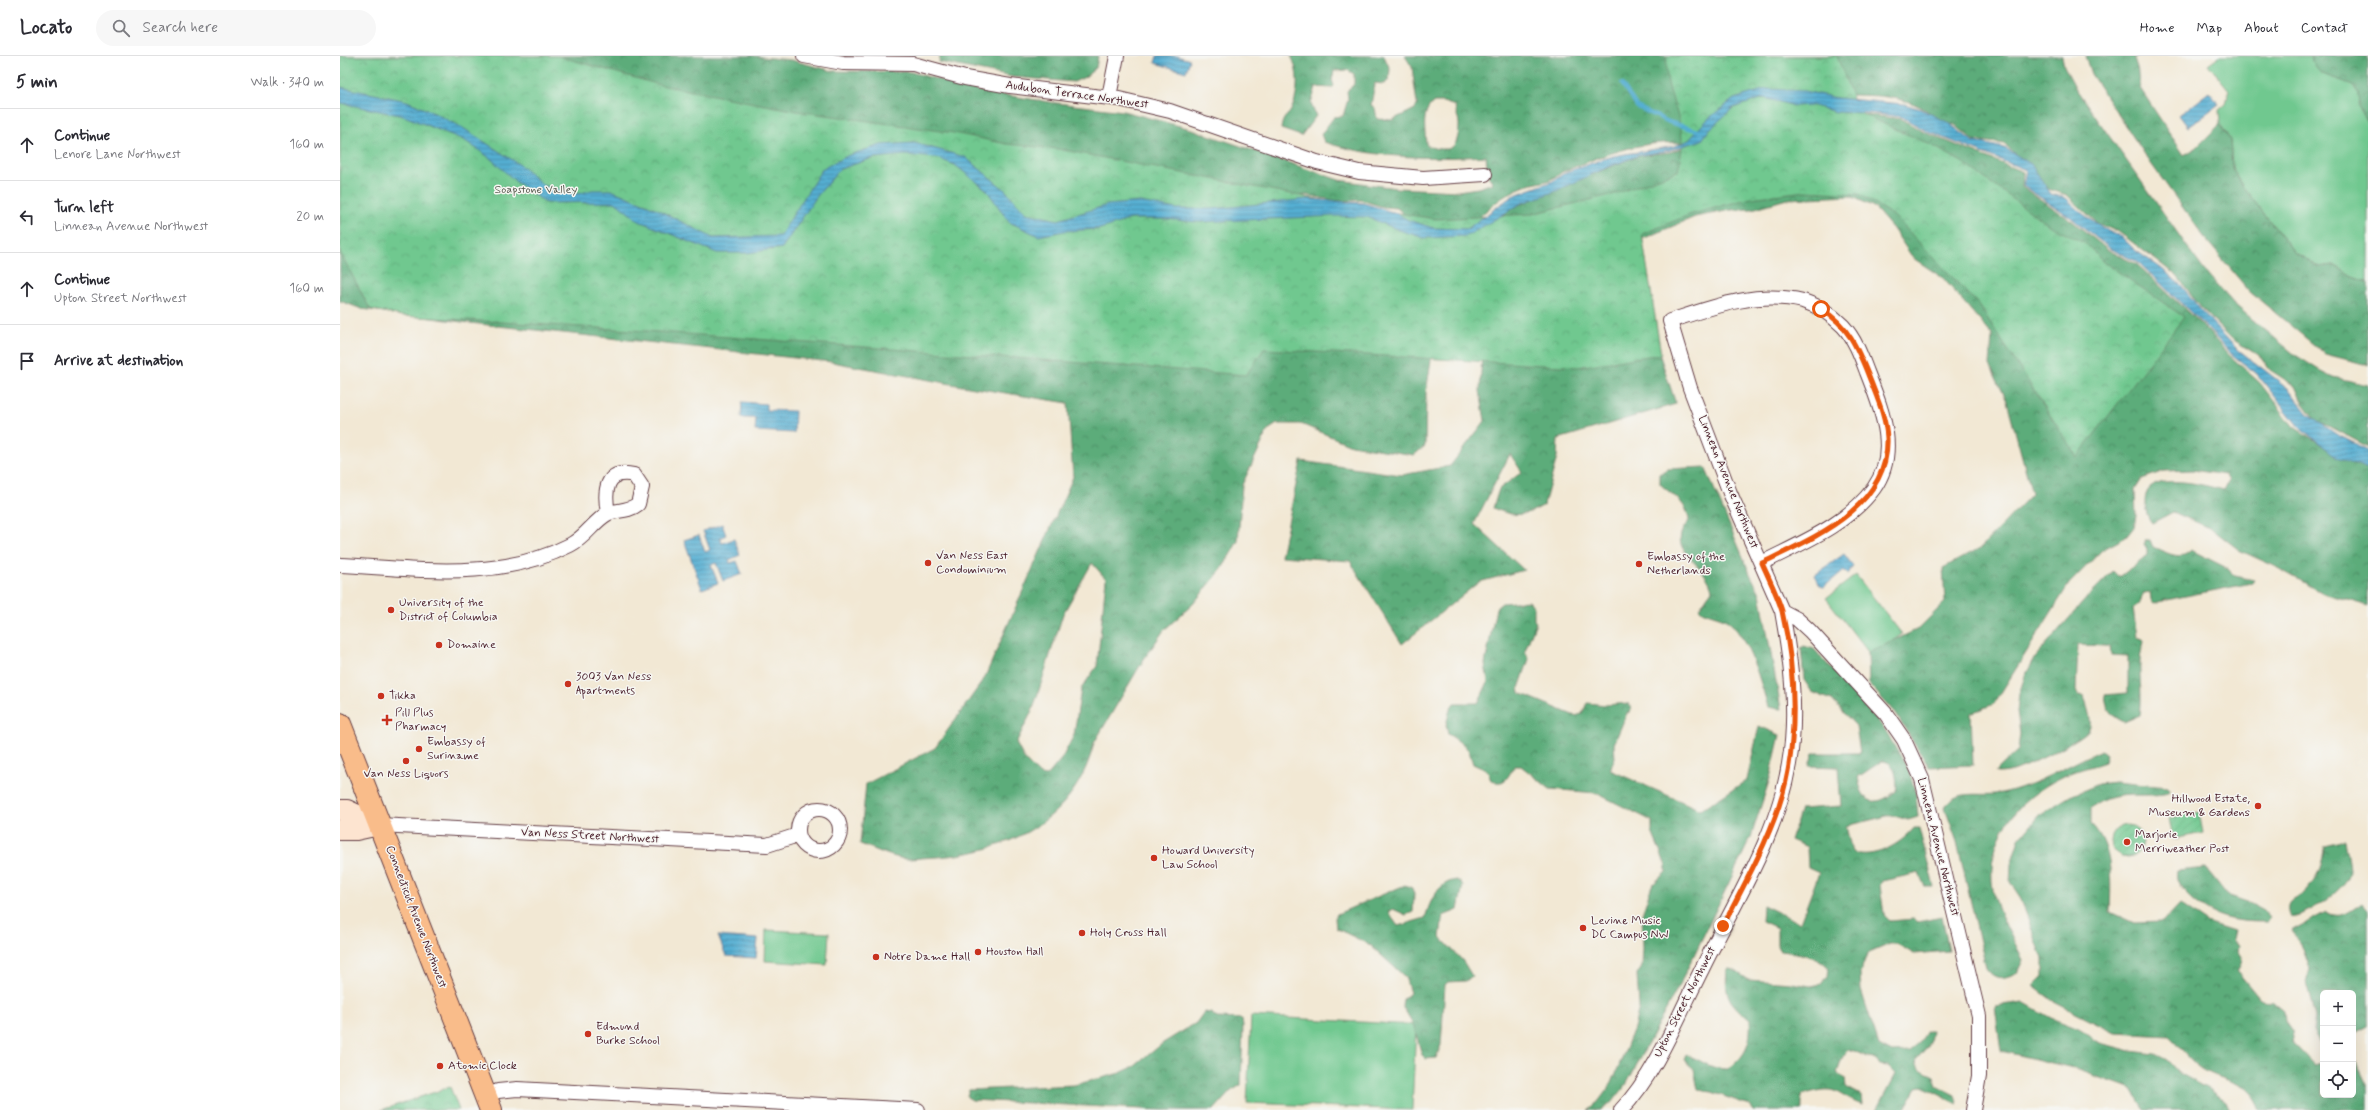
<!DOCTYPE html>
<meta charset="utf-8">
<style>
body{margin:0;font-family:Mynerve,sans-serif;background:#f7f7f7;color:#2b2b33}
.controls{position:absolute;right:12px;bottom:12px;display:grid;overflow:hidden;border-radius:6px;box-shadow:0 4px 16px #0002}
.controls button{width:36px;height:36px;display:grid;place-items:center;padding:0;border:0;border-bottom:1px solid #e1e1e2;background:#fff;color:#2b2b33;font:20px sans-serif}
.stop{position:absolute;width:12px;height:12px;margin:-9px;border:3px solid #ea580c;border-radius:50%;background:#fff}
.stop.end{background:#ea580c;border-color:#fff;box-shadow:0 1px 4px #0008}
.list{margin:0;padding:0;list-style:none}
h2{display:flex;justify-content:space-between;align-items:center;height:52px;margin:0;padding:0 16px;font-size:17px}
h2 small{font-size:13px;font-weight:400;color:#7c7c81}
.list li{display:grid;grid-template-columns:26px 1fr auto;gap:12px;align-items:center;box-sizing:border-box;height:72px;padding:0 16px;border-top:1px solid #e1e1e2}
.list b{display:block;font-size:15px;white-space:nowrap}
.list p{margin:0;font-size:13px;white-space:nowrap;color:#7c7c81}
.list em{font-size:13px;font-style:normal;color:#7c7c81}
.icon{flex:none;width:22px;height:22px;fill:none;stroke:currentColor;stroke-width:2;stroke-linecap:round;stroke-linejoin:round}
.map{position:relative;flex:none;width:2028px;height:1054px;overflow:hidden}
header{display:flex;align-items:center;gap:24px;box-sizing:border-box;height:56px;padding:0 20px;background:#fff;border-bottom:1px solid #e1e1e2}
header strong{font-size:19px}
nav{display:flex;gap:22px;margin-inline-start:auto;font-size:14px}
.search{width:280px;height:36px;background:#f7f7f7;display:flex;align-items:center;gap:10px;box-sizing:border-box;padding:0 14px;border-radius:22px;color:#7c7c81;font-size:15px}
main{display:flex}
aside{flex:1;background:#fff}
.map>svg:first-child{display:block}
.grass{fill:#6fc88f;stroke:#5c745d}
.forest{fill:url(#forest-crowns);stroke:#526652;fill-rule:evenodd}
.park{fill:url(#park-crowns);stroke:#5c745d}
.garden{fill:url(#garden-furrows);stroke:#5c745d}
.water{fill:url(#water-rules);stroke:#4f667e}
.lines{fill:none;stroke-linecap:round;stroke-linejoin:round}
.stream{stroke:#54aed2;stroke-width:4}
.street-casing{stroke:#633d44;stroke-width:16}
.secondary-casing{stroke:#633d44;stroke-width:22}
.primary-casing{stroke:#633d44;stroke-width:24}
.street{stroke:#fff;stroke-width:14}
.secondary{stroke:#fde4d0;stroke-width:20}
.primary{stroke:#f9bc8a;stroke-width:22}
.route{stroke:#ea580c;stroke-width:5}
.poi-dot{fill:#c8321e;stroke:#f6f6f2;stroke-width:1.5}
.labels{text-anchor:middle;dominant-baseline:central;stroke-width:3;stroke-linejoin:round;paint-order:stroke}
.street-label{font-size:12px;fill:#4a1f2b;stroke:#f6f6f2}
.park-label{font-size:12px;fill:#575a4e;stroke:#f6f6f2}
.poi-label{font-size:12px;fill:#4a1f2b;stroke:#f6f6f2;text-anchor:start}
</style>
<header>
<strong>Locato</strong>
<div class="search"><svg class="icon" aria-label="search" viewBox="0 0 24 24"><circle cx="10" cy="10" r="6"/><path d="M15 15l6 6"/></svg>Search here</div>
<nav><a>Home</a><a>Map</a><a>About</a><a>Contact</a></nav>
</header>
<main>
<aside>
<h2>5 min<small>Walk · 340 m</small></h2>
<ul class="list">
<li><svg class="icon" aria-label="ahead" viewBox="0 0 24 24"><path d="M12 20V5M6 11l6-6 6 6"/></svg><div><b>Continue</b><p>Lenore Lane Northwest</p></div><em>160 m</em></li>
<li><svg class="icon" aria-label="left" viewBox="0 0 24 24"><path d="M17 20v-9H6M10 6l-5 5 5 5"/></svg><div><b>Turn left</b><p>Linnean Avenue Northwest</p></div><em>20 m</em></li>
<li><svg class="icon" aria-label="ahead" viewBox="0 0 24 24"><path d="M12 20V5M6 11l6-6 6 6"/></svg><div><b>Continue</b><p>Upton Street Northwest</p></div><em>160 m</em></li>
<li><svg class="icon" aria-label="arrive" viewBox="0 0 24 24"><path d="M6 21V4h12l-3 4 3 4H6"/></svg><div><b>Arrive at destination</b></div></li>
</ul>
</aside>
<div class="map">
<svg width="2028" height="1054" viewBox="0 0 2028 1054">
<defs>
<pattern id="forest-crowns" width="20" height="18" patternUnits="userSpaceOnUse"><rect width="20" height="18" fill="#5bac7a"/><path d="M2 6a3 3 0 1 1 6 0M12 15a3 3 0 1 1 6 0" fill="none" stroke="#4d8b64"/></pattern>
<pattern id="park-crowns" width="20" height="18" patternUnits="userSpaceOnUse"><rect width="20" height="18" fill="#6fc88f"/><path d="M2 6a3 3 0 1 1 6 0M12 15a3 3 0 1 1 6 0" fill="none" stroke="#62ab7c"/></pattern>
<pattern id="garden-furrows" width="10" height="10" patternUnits="userSpaceOnUse"><rect width="10" height="10" fill="#6fc88f"/><path d="M-1 1l2-2M0 10L10 0M9 11l2-2" fill="none" stroke="#62ab7c"/></pattern>
<pattern id="water-rules" width="6" height="5" patternUnits="userSpaceOnUse"><rect width="6" height="5" fill="#54aed2"/><path d="M0 2.5h6" fill="none" stroke="#488dab"/></pattern>
</defs>
<rect width="100%" height="100%" fill="#f6f6f2"/>
<filter id="ink" filterUnits="userSpaceOnUse"><feTurbulence type="fractalNoise" baseFrequency=".025" numOctaves="2"/><feDisplacementMap in="SourceGraphic" scale="8" xChannelSelector="R" yChannelSelector="G"/><feConvolveMatrix kernelMatrix="1 2 1 2 8 2 1 2 1" color-interpolation-filters="sRGB"/></filter>
<filter id="wash" filterUnits="userSpaceOnUse"><feTurbulence type="fractalNoise" baseFrequency=".012" numOctaves="4" result="noise"/><feDisplacementMap in="SourceGraphic" scale="16" xChannelSelector="R" yChannelSelector="G"/><feGaussianBlur stdDeviation="0.9" result="paint"/><feColorMatrix in="noise" values="0 0 0 0 0 0 0 0 0 0 0 0 0 0 0 0 0 1.4 0 .05"/><feComposite in="paint" operator="in"/></filter>
<g filter="url(#wash)">
<rect width="100%" height="100%" fill="#f2e8d4"/>
<path class="grass" d="M1879,0H1971C1985,31 2003,16 2017,35C2024,44 2020,56 2028,67V226L2013,221L1994,209L1979,211L1954,196L1903,131L1892,112L1890,84L1880,68L1879,54L1886,48L1889,34L1868,8Z
M1516,519L1562,578L1532,601L1486,542Z
M426,874L489,877L487,909L425,905Z
M911,960L1076,969L1072,1054L907,1047Z"/>
<path class="forest" d="M0,0H412L451,4L493,15L571,16L640,35L709,46L783,55L851,73L999,124L1056,132L1118,135L1138,132L1153,127L1142,111L1147,109L1146,100C1091,103 1037,103 984,86L981,78L994,61L1003,60L1008,43L1007,35L1014,28V18L1008,14L994,15L992,24L994,30L992,32L976,31L971,48L976,60L961,80L941,73C943,58 948,62 952,52C959,37 959,14 951,0H1044L1050,13L1049,24L1044,28L1035,27L1031,49L1035,52L1037,63L1052,64L1075,53L1077,48L1072,11L1065,0H1722L1724,10L1736,33L1863,213L1894,248L1954,298L1979,314L1993,321L2028,329V391L1991,371L1977,366L1962,346L1955,330L1930,314L1921,301L1892,283L1862,253L1837,220L1780,177L1757,167L1727,139L1699,130L1693,118L1665,88L1633,84L1615,69L1599,66C1577,39 1536,39 1503,39L1342,87C1299,84 1262,100 1222,116C1209,128 1200,125 1185,130C1165,137 1145,154 1131,170L1071,164L1057,152L1043,151L1021,144L998,145L966,139L923,146ZM1094,46H1103L1115,50C1115,56 1119,62 1119,68C1119,79 1117,94 1104,93C1098,93 1090,92 1086,88C1085,73 1081,55 1094,46Z
M600,0H758L756,12L745,21L734,26L672,21L599,6Z
M1745,0H1799L1794,4C1800,15 1797,21 1800,32L1844,99L1856,92L1880,68L1890,84L1892,112L1903,131L1954,196L1979,211L1994,209L2013,221L2028,226V309L1985,298L1910,236L1867,185L1812,109L1751,18Z
M1971,0H2028V67L2018,49C2023,25 1999,26 1983,18C1976,15 1974,7 1971,0Z
M0,57L1044,169L1155,164L1182,147L1297,100L1330,96L1363,85L1496,58L1528,59L1561,63L1584,76L1683,116L1682,131L1731,164L1768,194L1798,209L1867,274L1888,298L1920,327L1954,371L2002,402L2028,409V550L1983,537L1934,510L1899,494L1872,473L1833,456L1812,467C1807,461 1805,453 1805,445C1805,412 1867,430 1884,434L1889,425L1885,419L1853,414L1824,415L1802,423L1795,434L1796,460L1794,471L1786,481L1762,494L1729,528L1654,648L1631,657L1633,709L1589,711L1555,657L1529,628L1528,597L1578,573L1605,546L1603,512L1640,492L1692,438L1667,345L1650,309L1652,279L1603,222L1573,202L1553,173L1534,151L1511,140L1447,143L1412,153L1391,154L1355,161L1302,183L1316,288L1336,348L1218,383L1217,401L1204,449C1184,461 1174,461 1153,452L1159,433L1182,416L1170,398L1134,468L1184,514L1139,526L1062,588L1010,505L941,500L961,405L1062,419L1110,410L1145,365L1140,335L1142,297L1091,287V304L1086,337L1085,390L1074,399L1011,389L961,368H937L928,374L902,429L898,485L882,513L853,548L824,574L804,603L754,687C736,763 670,796 597,801C587,801 576,803 567,803C552,802 535,793 520,788L526,728L595,692L644,623L733,421L728,347L622,330L492,306L130,267L22,253L0,245ZM752,507L766,523L757,610L741,633L734,679L722,702L707,720L700,719L685,704L676,687L693,653L723,558Z
M1365,411L1411,520L1420,537L1441,653L1428,651C1421,627 1409,584 1390,567C1384,561 1370,559 1362,555L1359,552L1372,534C1366,505 1322,495 1349,465C1348,447 1332,439 1320,428V418L1328,413Z
M1806,484H1810L1813,491C1826,496 1841,506 1851,494L1887,512L1895,520L1914,524L1912,527C1879,534 1846,539 1814,547L1811,544L1810,536L1804,537L1799,548L1793,552L1797,581L1803,583L1804,586C1795,608 1804,635 1800,659L1784,666C1770,659 1767,654 1765,639L1788,637V600L1771,599L1770,591L1766,590L1738,589L1736,635L1738,639L1744,640C1746,649 1753,665 1749,673C1745,682 1684,712 1673,715C1668,716 1662,717 1657,717L1655,716L1678,694L1680,677L1677,655L1679,638L1685,620L1696,600L1751,537L1773,515L1778,520H1781L1807,499V493L1804,488Z
M1189,545L1194,551V564L1196,566L1185,595L1189,603L1179,632L1180,637L1235,660L1242,658L1247,647L1266,649L1289,647L1291,655L1287,657L1274,688L1275,702L1270,714L1361,754L1407,724L1419,670L1440,679L1430,722L1411,781L1345,918L1286,1029L1272,1047L1261,1054H1248L1258,1046L1272,1027L1294,972L1299,951L1297,918L1302,910L1303,892L1302,858L1312,829L1326,816V810L1312,776V765L1256,737L1210,733L1181,710H1175C1167,720 1167,730 1151,725L1148,715L1133,708L1129,695L1124,689L1108,678L1106,669L1110,653L1114,647H1138L1148,626L1145,608L1156,552L1162,547Z
M1464,590L1474,593L1542,670L1568,712L1576,738L1578,761L1568,764L1551,759L1506,770L1512,796C1533,804 1560,789 1574,772H1579L1594,831H1585L1579,817L1542,825L1540,829L1544,859L1550,865L1574,863L1577,866L1602,861L1609,895L1574,898L1557,888H1550L1527,898L1520,917L1521,934L1539,989L1552,996L1570,995L1578,989L1587,975H1592L1590,987L1576,1004C1577,1014 1586,1016 1594,1020L1597,1030L1615,1039L1618,1048L1582,1030L1577,1031L1564,1054H1537L1556,1018L1548,1010L1540,1009L1535,1004L1509,993L1503,1000L1497,1017L1505,1022L1506,1031L1521,1039L1522,1049C1489,1036 1501,1028 1461,1039L1463,1054H1413L1409,1049L1372,1036L1358,1034L1354,1013L1344,1004L1346,999C1364,1004 1367,1013 1388,1013C1407,999 1411,987 1410,964C1390,947 1384,942 1387,914L1389,913L1394,914L1409,924L1451,927L1471,930L1481,928L1488,920L1489,912C1478,899 1456,897 1440,895L1437,890V872L1422,865L1423,849L1460,867L1479,817L1468,812L1467,791L1451,784L1461,753L1501,750L1498,711L1469,710L1473,697H1520L1516,670L1492,644L1472,636L1464,624L1461,592ZM1542,705C1556,705 1558,725 1556,735C1535,752 1522,748 1518,721Z
M1762,694L1767,698L1765,706C1751,711 1735,714 1722,721C1677,743 1645,782 1653,834C1657,857 1674,883 1683,904L1677,917C1664,923 1655,925 1646,912L1617,786L1605,752C1614,733 1638,740 1655,738C1689,734 1729,708 1762,694Z
M1775,726L1828,731L1830,734L1829,737C1801,743 1775,732 1751,752V768C1774,791 1771,825 1770,856L1794,867L1823,866L1840,848L1866,866L1894,875L1892,884L1898,889L1897,896C1904,904 1902,907 1897,915L1920,943L1929,947L1933,945L1944,954L1945,965L1952,975L1954,988L1974,1009L1981,1006L1983,992L1973,975L1975,961L1966,927L1970,913L1961,888L1951,875L1986,856C2001,864 2009,856 2022,847L2028,854V970L2015,977L2013,985V937H1983V1039H2013V999L2028,1031V1054H1920C1910,1023 1884,1027 1862,1013C1850,1005 1840,990 1829,980L1775,977L1716,947L1693,930L1703,920V903L1680,841L1670,826L1671,808L1679,783L1699,759L1730,740L1759,728Z
M2005,784C2006,793 2010,806 2010,815C2008,833 1968,859 1951,861C1949,857 1947,850 1951,846C1954,842 1960,841 1964,837C1977,825 1984,806 1984,789Z
M1866,812L1887,839L1910,847L1923,854L1930,862L1927,866C1893,866 1870,862 1846,837C1840,830 1835,824 1837,815Z
M1117,824L1123,829L1118,854L1103,860L1100,881L1123,905L1132,920L1126,925L1108,926L1105,929L1101,989L1096,1002L1086,1003L1082,999L1073,968L1062,949L1063,943L1070,937L1065,921L1030,889L996,872L995,862L997,858L1065,829L1072,832L1074,838L1073,856L1066,859L1053,853L1048,856L1058,870L1085,862C1090,846 1097,826 1117,824Z
M1683,946L1711,962L1739,973L1760,987L1791,995L1815,998L1827,1004L1839,1017L1869,1033L1886,1045L1890,1054H1804L1792,1033L1733,1012L1661,995L1655,950Z
M864,956L871,957L877,962L902,963L903,970L901,1029L891,1035L874,1054H822L632,1044L627,1041L629,1034L734,1029L780,1017L795,1010L823,987L856,967Z"/>
<path class="park" d="M0,0H218L320,29L362,37L457,55L614,77L667,88L718,93L1018,151L1096,163L1192,158L1278,137L1338,115C1347,75 1339,67 1329,31C1326,21 1327,10 1326,0H1497L1518,56L1595,91L1622,106L1710,170L1746,188L1764,206L1844,261L1737,401L1639,249L1554,160L1519,138L1465,135L1411,142L1349,159L1302,178L1321,298L1238,311L924,293L906,319L292,274L61,260L30,253L0,196Z
M110,1031L119,1054H41Z"/>
<path class="garden" d="M1859,756L1863,777L1833,783L1829,762Z
M1771 785a16 16 0 1 1 32 0a16 16 0 1 1-32 0Z"/>
<path class="water" d="M817,0H836L850,4L846,16L815,7Z
M0,31L67,45L94,57L123,72L180,109L204,130L238,138L252,134H271L315,152L373,182L440,180L482,113L509,99L541,89L574,87L625,101L665,134L686,157L718,164L768,149L800,146L836,153H872L968,143L1023,147L1056,157L1068,164L1093,172L1127,173L1172,140L1213,125L1226,116L1273,100L1335,90L1347,85L1369,62L1394,43L1426,33L1464,35L1497,42L1564,48L1581,53L1609,67L1632,85L1665,92L1691,108L1711,138L1726,142L1743,158L1768,175L1782,181L1795,194L1821,212L1841,229L1860,253L1896,292L1949,333L1968,358L1996,378L2028,394V413L1997,401L1959,371L1917,318L1891,298L1869,274L1799,207L1769,192L1729,160L1683,130L1686,114L1586,75L1562,61L1528,57L1496,56L1470,49L1455,50L1424,42L1393,52L1369,74L1362,84L1330,94L1297,100L1266,112L1214,136L1182,147L1127,180L1084,182L1059,174L1027,161L995,160L858,166L826,163H791L760,173L724,175L699,180L669,166L646,133L615,109L597,102L565,99L533,102L500,113L477,140L442,192L407,197H377L299,165L275,146L206,147L175,125L150,102L124,84L64,60L1,47Z
M1869,36L1879,48L1848,71L1839,59Z
M402,346L426,348V354L455,355L454,377L415,375L416,362H401Z
M382,468L386,479L380,482L382,487L394,483L400,499L389,504L390,507L397,505L402,518L383,525L376,507L371,509L378,527L362,533L344,484L359,479L365,496L370,494L363,475Z
M1504,498L1513,510L1508,518L1503,515L1484,531L1480,530L1475,519Z
M378,880L418,883L416,902L386,900Z"/>
<g class="lines">
<path class="stream" d="M1282,28L1297,51L1329,66L1362,76"/>
</g>
</g>
<g filter="url(#ink)">
<g class="lines">
<g class="street-casing">
<path id="street" d="M464,0L503,7L573,8L625,22L670,30L779,43L830,55L977,106L1019,116L1083,122L1145,118
M769,41L777,0
M1422,507C1461,487 1507,469 1534,432C1560,395 1541,352 1527,316C1521,300 1515,283 1503,270C1492,259 1479,250 1463,245C1417,234 1372,251 1330,265L1350,332L1390,437L1442,555L1457,563L1470,575L1546,658L1564,684L1582,723L1639,960V1020L1633,1054
M0,509C78,513 158,526 230,489C246,481 253,466 267,458C275,453 287,457 298,448L302,431L294,419C265,412 264,436 268,457
M458 774a21 21 0 1 1 42 0a21 21 0 1 1-42 0Z
M39,769L427,789L458,779
M145,1040L158,1035L177,1033L578,1054
M1281,1054C1316,1018 1339,958 1362,913C1394,847 1437,781 1449,708C1458,658 1451,605 1442,555"/>
</g>
<g class="secondary-casing">
<path id="secondary" d="M0,754H7L39,769
M0,774H16L39,769"/>
</g>
<g class="primary-casing">
<path id="primary" d="M0,668L151,1054"/>
</g>
<use href="#street" class="street"/>
<use href="#secondary" class="secondary"/>
<use href="#primary" class="primary"/>
</g>
</g>
<g class="lines" filter="url(#ink)">
<path class="route" d="M1383,870C1403,831 1425,791 1439,750C1459,691 1456,615 1442,555C1437,538 1429,523 1422,507C1473,482 1550,451 1547,382C1546,362 1538,344 1531,326C1519,296 1510,270 1481,253"/>
</g>
<g class="poi-dot">
<circle cx="588" cy="507" r="4"/>
<circle cx="1299" cy="508" r="4"/>
<circle cx="51" cy="554" r="4"/>
<circle cx="99" cy="589" r="4"/>
<circle cx="228" cy="628" r="4"/>
<circle cx="41" cy="640" r="4"/>
<path d="M45 658h4v4h4v4h-4v4h-4v-4h-4v-4h4z"/>
<circle cx="79" cy="693" r="4"/>
<circle cx="66" cy="705" r="4"/>
<circle cx="1918" cy="750" r="4"/>
<circle cx="1787" cy="786" r="4"/>
<circle cx="814" cy="802" r="4"/>
<circle cx="1243" cy="872" r="4"/>
<circle cx="742" cy="877" r="4"/>
<circle cx="638" cy="896" r="4"/>
<circle cx="536" cy="901" r="4"/>
<circle cx="248" cy="978" r="4"/>
<circle cx="100" cy="1010" r="4"/>
</g>
<g class="labels">
<g class="street-label">
<text transform="translate(737 39) rotate(8)">Audubon Terrace Northwest</text>
<text transform="translate(1388 426) rotate(68)">Linnean Avenue Northwest</text>
<text transform="translate(250 780) rotate(3)">Van Ness Street Northwest</text>
<text transform="translate(1598 791) rotate(76)">Linnean Avenue Northwest</text>
<text transform="translate(76 861) rotate(69)">Connecticut Avenue Northwest</text>
<text transform="translate(1345 946) rotate(-63)">Upton Street Northwest</text>
</g>
<g class="park-label">
<text x="196" y="134">Soapstone Valley</text>
</g>
<g class="poi-label">
<text x="596" y="500">Van Ness East<tspan x="596" dy="14">Condominium</tspan></text>
<text x="1307" y="501">Embassy of the<tspan x="1307" dy="14">Netherlands</tspan></text>
<text x="59" y="547">University of the<tspan x="59" dy="14">District of Columbia</tspan></text>
<text x="107" y="589">Domaine</text>
<text x="236" y="621">3003 Van Ness<tspan x="236" dy="14">Apartments</tspan></text>
<text x="49" y="640">Tikka</text>
<text x="55" y="657">Pill Plus<tspan x="55" dy="14">Pharmacy</tspan></text>
<text x="87" y="686">Embassy of<tspan x="87" dy="14">Suriname</tspan></text>
<text x="66" y="718" text-anchor="middle">Van Ness Liquors</text>
<text x="1910" y="743" text-anchor="end">Hillwood Estate,<tspan x="1910" dy="14">Museum &amp; Gardens</tspan></text>
<text x="1795" y="779">Marjorie<tspan x="1795" dy="14">Merriweather Post</tspan></text>
<text x="822" y="795">Howard University<tspan x="822" dy="14">Law School</tspan></text>
<text x="1251" y="865">Levine Music<tspan x="1251" dy="14">DC Campus NW</tspan></text>
<text x="750" y="877">Holy Cross Hall</text>
<text x="646" y="896">Houston Hall</text>
<text x="544" y="901">Notre Dame Hall</text>
<text x="256" y="971">Edmund<tspan x="256" dy="14">Burke School</tspan></text>
<text x="108" y="1010">Atomic Clock</text>
</g>
</g>
</svg>
<div class="controls">
<button>+</button>
<button>−</button>
<button><svg class="icon" aria-label="locate" viewBox="0 0 24 24"><circle cx="12" cy="12" r="6"/><path d="M12 2v4M12 18v4M2 12h4M18 12h4"/></svg></button>
</div>
<div class="stop" style="left:1481px;top:253px"></div>
<div class="stop end" style="left:1383px;top:870px"></div>
</div>
</main>
